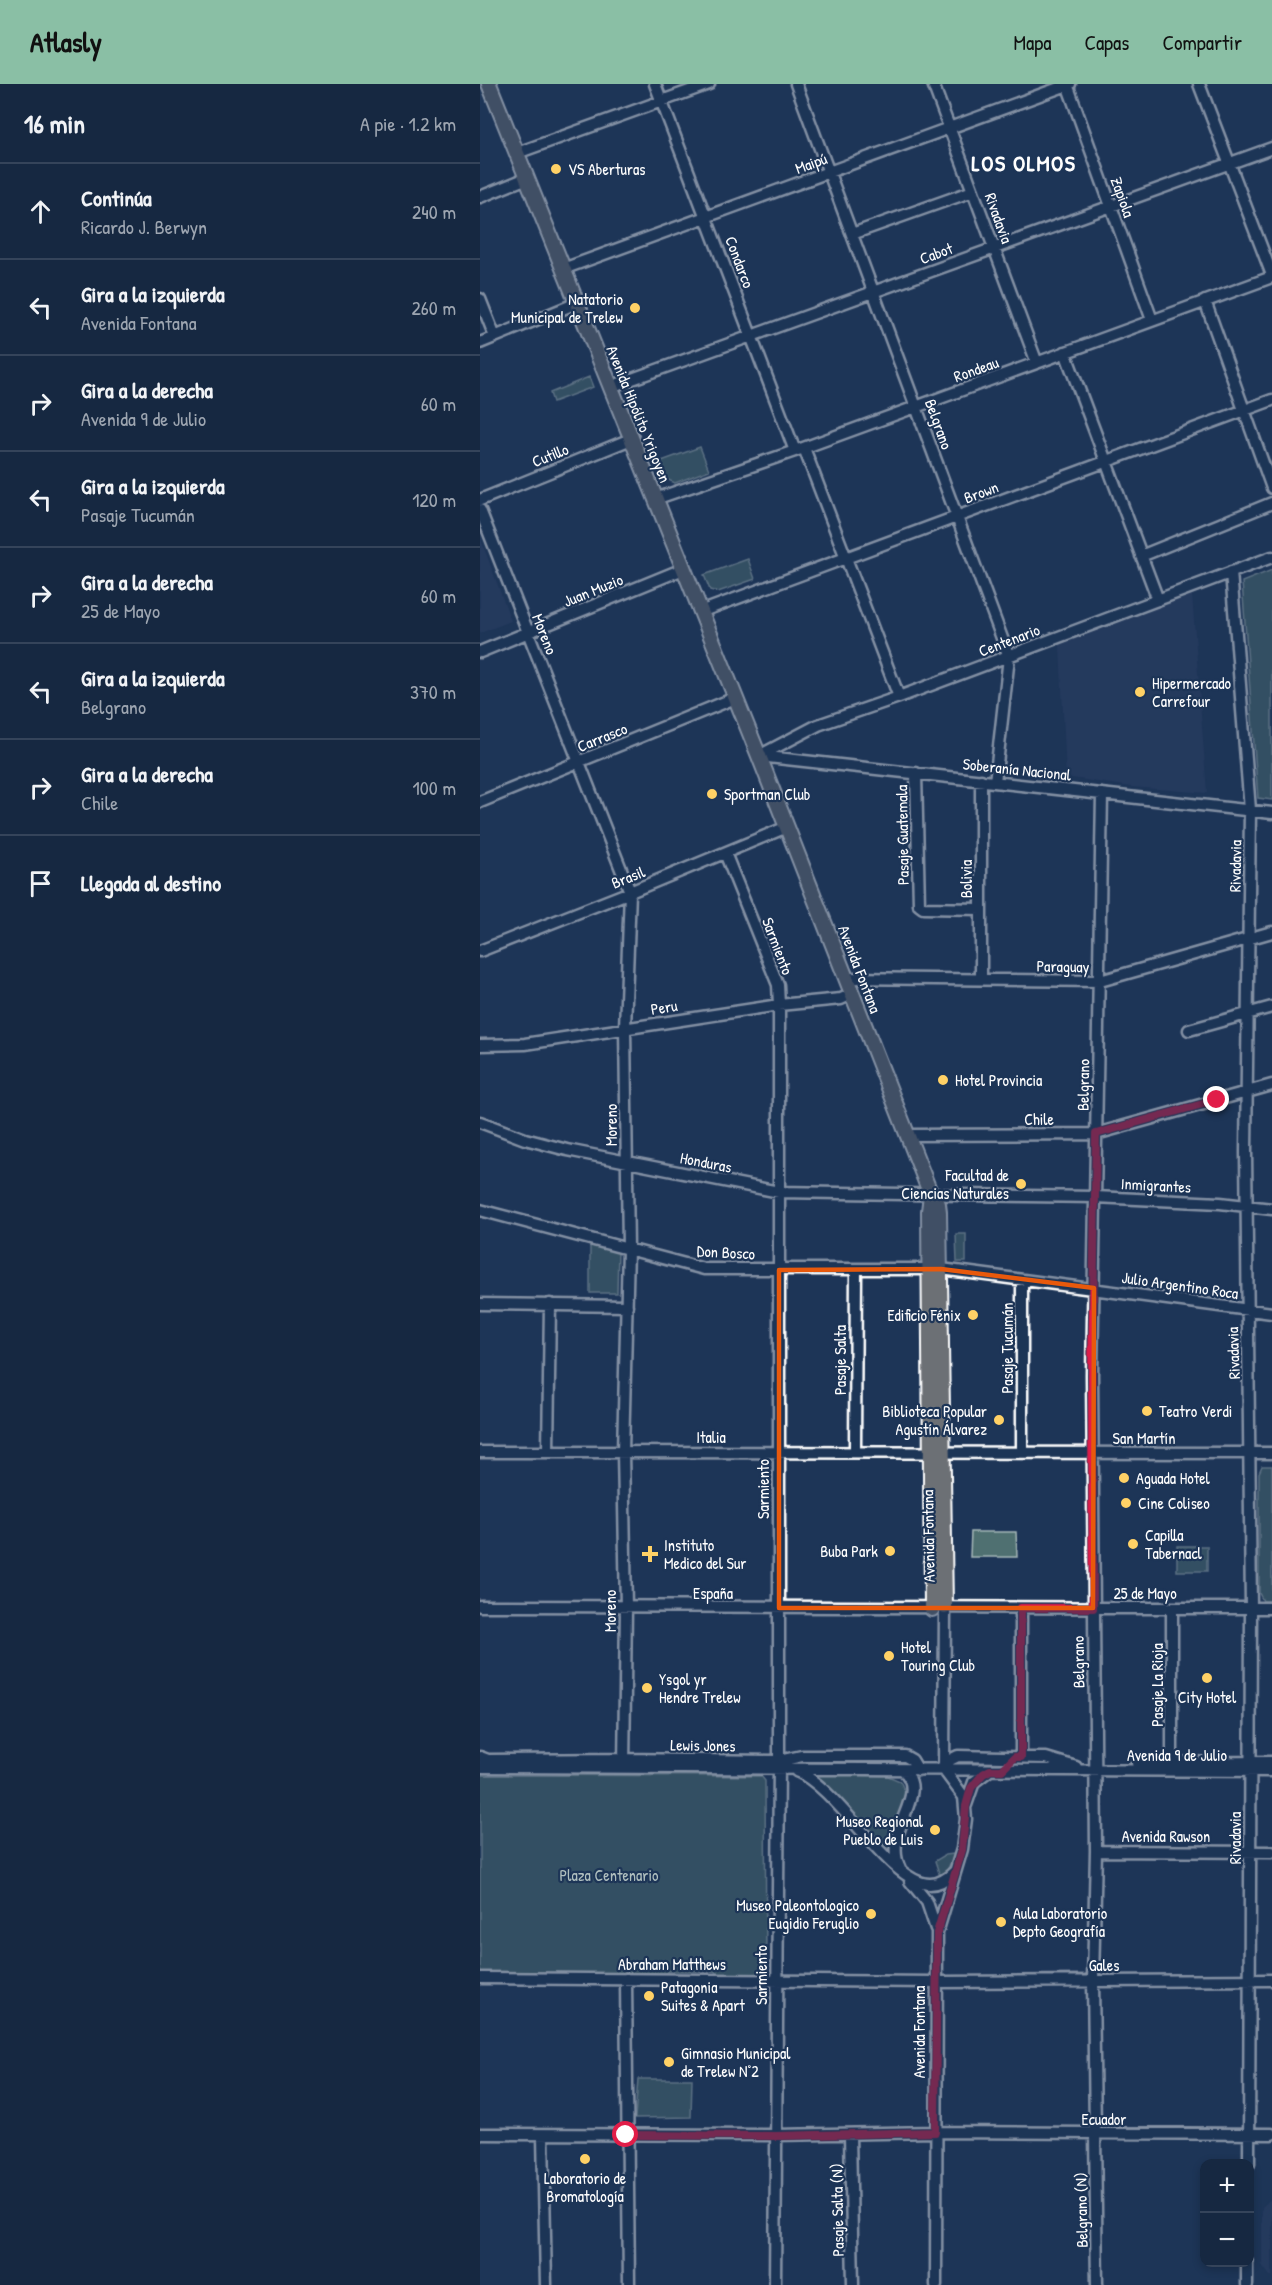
<!DOCTYPE html>
<html lang="es">
<meta charset="utf-8">
<style>
body{margin:0;font-family:"Patrick Hand",sans-serif;background:#1f3048;color:#f1f3f6}
.controls{position:absolute;right:18px;bottom:18px;display:grid;overflow:hidden;border-radius:12px;box-shadow:0 3px 9px #0003}
.controls button{width:54px;height:54px;display:grid;place-items:center;padding:0;border:0;border-bottom:2px solid #35445a;background:#162841;color:#f1f3f6;font:30px sans-serif}
.stop{position:absolute;width:18px;height:18px;margin:-14px;border:4px solid #e11d48;border-radius:50%;background:#fff}
.stop.end{background:#e11d48;border-color:#fff;box-shadow:0 2px 6px #0008}
.list{margin:0;padding:0;list-style:none}
h2{display:flex;justify-content:space-between;align-items:center;height:78px;margin:0;padding:0 24px;font-size:26px}
h2 small{font-size:20px;font-weight:400;color:#9ea6b1}
.list li{display:grid;grid-template-columns:39px 1fr auto;gap:18px;align-items:center;box-sizing:border-box;height:96px;padding:0 24px;border-top:2px solid #35445a}
.list b{display:block;font-size:22px;white-space:nowrap}
.list p{margin:0;font-size:20px;white-space:nowrap;color:#9ea6b1}
.list em{font-size:20px;font-style:normal;color:#9ea6b1}
.icon{flex:none;width:33px;height:33px;fill:none;stroke:currentColor;stroke-width:2;stroke-linecap:round;stroke-linejoin:round}
.map{position:relative;flex:none;width:792px;height:2201px;overflow:hidden}
header{display:flex;align-items:center;gap:36px;box-sizing:border-box;height:84px;padding:0 30px;background:#8abfa5;color:#111}
header strong{font-size:28px}
nav{display:flex;gap:33px;margin-inline-start:auto;font-size:21px}
main{display:flex}
aside{flex:1;background:#162841}
.map>svg:first-child{display:block}
.built{fill:#2d4165}
.green{fill:#4f7071;stroke:#a7b8b8;stroke-width:1.5}
.lines{fill:none;stroke-linecap:round;stroke-linejoin:round}
.minor-casing{stroke:#fff;stroke-width:15}
.major-casing{stroke:#fff;stroke-width:18}
.minor{stroke:#1d3557;stroke-width:10}
.major{stroke:#6c6f75;stroke-width:14}
.route{stroke:#e11d48;stroke-width:8}
.marked{fill:none;stroke:#e8590c;stroke-width:4.5;stroke-linejoin:round}
.poi-dot{fill:#ffd166;stroke:#1d3557;stroke-width:2}
.labels{text-anchor:middle;dominant-baseline:central;stroke-width:4.5;stroke-linejoin:round;paint-order:stroke}
.street-label{font-size:16px;fill:#fff;stroke:#1d3557}
.poi-label{font-size:16px;fill:#fff;stroke:#1d3557;text-anchor:start}
.park-label{font-size:16px;fill:#b0bfbf;stroke:#1d3557}
.district-label{font-size:22px;font-weight:bold;letter-spacing:1.5px;fill:#fff;stroke:#1d3557}
</style>
<header>
<strong>Atlasly</strong>
<nav><a>Mapa</a><a>Capas</a><a>Compartir</a></nav>
</header>
<main>
<aside>
<h2>16 min<small>A pie · 1.2 km</small></h2>
<ul class="list">
<li><svg class="icon" aria-label="ahead" viewBox="0 0 24 24"><path d="M12 20V5M6 11l6-6 6 6"/></svg><div><b>Continúa</b><p>Ricardo J. Berwyn</p></div><em>240 m</em></li>
<li><svg class="icon" aria-label="left" viewBox="0 0 24 24"><path d="M17 20v-9H6M10 6l-5 5 5 5"/></svg><div><b>Gira a la izquierda</b><p>Avenida Fontana</p></div><em>260 m</em></li>
<li><svg class="icon" aria-label="right" viewBox="0 0 24 24"><path d="M7 20v-9h11M14 6l5 5-5 5"/></svg><div><b>Gira a la derecha</b><p>Avenida 9 de Julio</p></div><em>60 m</em></li>
<li><svg class="icon" aria-label="left" viewBox="0 0 24 24"><path d="M17 20v-9H6M10 6l-5 5 5 5"/></svg><div><b>Gira a la izquierda</b><p>Pasaje Tucumán</p></div><em>120 m</em></li>
<li><svg class="icon" aria-label="right" viewBox="0 0 24 24"><path d="M7 20v-9h11M14 6l5 5-5 5"/></svg><div><b>Gira a la derecha</b><p>25 de Mayo</p></div><em>60 m</em></li>
<li><svg class="icon" aria-label="left" viewBox="0 0 24 24"><path d="M17 20v-9H6M10 6l-5 5 5 5"/></svg><div><b>Gira a la izquierda</b><p>Belgrano</p></div><em>370 m</em></li>
<li><svg class="icon" aria-label="right" viewBox="0 0 24 24"><path d="M7 20v-9h11M14 6l5 5-5 5"/></svg><div><b>Gira a la derecha</b><p>Chile</p></div><em>100 m</em></li>
<li><svg class="icon" aria-label="arrive" viewBox="0 0 24 24"><path d="M6 21V4h12l-3 4 3 4H6"/></svg><div><b>Llegada al destino</b></div></li>
</ul>
</aside>
<div class="map">
<svg width="792" height="2201" viewBox="0 0 792 2201">
<rect width="100%" height="100%" fill="#1d3557"/>
<filter id="ink" filterUnits="userSpaceOnUse"><feTurbulence type="fractalNoise" baseFrequency=".0167" numOctaves="2"/><feDisplacementMap in="SourceGraphic" scale="12" xChannelSelector="R" yChannelSelector="G"/><feConvolveMatrix kernelMatrix="1 2 1 2 8 2 1 2 1" color-interpolation-filters="sRGB"/></filter>
<g filter="url(#ink)">
<path class="built" d="M0,453L31,537L0,549Z
M712,511L727,709L652,703L586,693L580,561Z
M792,2114V2192H790L782,2181V2123Z"/>
<path class="green" d="M109,293L113,303L73,318L70,309Z
M220,363L229,386L195,399L186,395L179,378Z
M268,475L275,495L238,508L230,506L224,491Z
M792,486V716L778,714L762,498Z
M476,1150H486V1178H477Z
M110,1161L138,1166L137,1209H110Z
M782,1382H792V1517H783L779,1509V1389Z
M491,1448H536L537,1473H490Z
M697,1462H727V1487H697Z
M337,1690L408,1692L420,1697L426,1710C421,1732 404,1750 413,1774L335,1692Z
M0,1691L281,1692L285,1697L286,1887L281,1893H242L234,1887H188L183,1892L0,1890Z
M475,1770L467,1786L460,1792L455,1777L465,1771Z
M158,1995H212L211,2033L155,2034Z"/>
<g class="lines">
<g class="minor-casing">
<path id="minor" d="M175,0L315,367
M316,0L529,573L515,698
M453,0L557,279
M587,0L672,236
M719,0L792,191
M37,69L229,0
M0,113L47,94
M372,150L493,107
M83,185L590,0
M0,215L15,253
M725,217L792,404
M0,259L97,219
M585,268L678,516
M130,303L792,64
M324,364L419,613
M175,415L315,367L792,193
M0,416L151,355
M0,426L150,808L145,944L148,1165L143,1368L146,1523L144,1684
M661,472L792,419
M751,488L770,726L766,1068L771,1524L769,2080
M220,528L792,316
M0,568L203,485
M279,672L338,641L419,613L792,473
M279,672L792,729
M436,689L439,821L443,824L501,825
M0,718L255,614
M245,769L298,901L299,921V1677L295,2201
M0,867L150,808L307,743
M366,894L620,897L792,848
M501,895V696
M709,946L792,923
M0,961L45,960L299,921L361,915L372,910
M0,1038L45,1055L87,1066L299,1108L615,1113L740,1119L792,1125
M427,1051L616,1050L792,1001
M0,1126L224,1185H461L792,1229
M0,1220L147,1222
M375,1367L376,1185
M0,1368L792,1369
M68,1368L70,1220
M542,1368V1196
M0,1522L792,1524
M692,1524V1679
M0,1673L8,1676L144,1675L299,1677L322,1672H425L432,1676L438,1686
M541,1673V1524
M657,1679L792,1678
M0,1683L792,1687
M464,1686L470,1676L478,1672L566,1674L596,1683
M316,1687C358,1703 410,1800 450,1800C460,1800 467,1795 474,1788
M486,1721L494,1698L510,1686
M616,1767L792,1768
M420,1785C401,1746 451,1711 423,1686
M430,1797L447,1818L456,1845
M0,1894L456,1898L792,1896
M146,1895L149,2201
M0,2050L296,2051L455,2048L792,2050
M370,2050L373,2201
M63,2051L66,2201
M456,2201L457,1849L482,1765L486,1735L484,1713L464,1686L465,1523
M617,2201L613,1896L616,1767L612,1291L622,710
M767,2201V2178"/>
</g>
<g class="major-casing">
<path id="major" d="M9,0L279,672L451,1111L458,1120L459,1128L465,1523
M451,1111L449,1127L452,1525"/>
</g>
<use href="#minor" class="minor"/>
<use href="#major" class="major"/>
</g>
</g>
<g class="lines" filter="url(#ink)">
<path class="route" d="M146,2051L296,2052L455,2048L457,1849L482,1766L486,1722L491,1704L503,1690L510,1686H522L535,1673H541V1524H613L612,1291L616,1050L737,1016"/>
</g>
<path d="M0 0H792V2201H0ZM461,1185L614,1204L613,1524H299V1186Z" fill="#1d3557" fill-opacity=".55" fill-rule="evenodd"/>
<path class="marked" d="M461,1185L614,1204L613,1524H299V1186Z"/>
<g class="poi-dot">
<circle cx="76" cy="85" r="6"/>
<circle cx="155" cy="224" r="6"/>
<circle cx="660" cy="608" r="6"/>
<circle cx="232" cy="710" r="6"/>
<circle cx="463" cy="996" r="6"/>
<circle cx="541" cy="1100" r="6"/>
<circle cx="493" cy="1231" r="6"/>
<circle cx="667" cy="1327" r="6"/>
<circle cx="519" cy="1336" r="6"/>
<circle cx="644" cy="1394" r="6"/>
<circle cx="646" cy="1419" r="6"/>
<circle cx="653" cy="1460" r="6"/>
<circle cx="410" cy="1467" r="6"/>
<path d="M167 1461h6v6h6v6h-6v6h-6v-6h-6v-6h6z"/>
<circle cx="409" cy="1572" r="6"/>
<circle cx="727" cy="1594" r="6"/>
<circle cx="167" cy="1604" r="6"/>
<circle cx="455" cy="1746" r="6"/>
<circle cx="391" cy="1830" r="6"/>
<circle cx="521" cy="1838" r="6"/>
<circle cx="169" cy="1912" r="6"/>
<circle cx="189" cy="1978" r="6"/>
<circle cx="105" cy="2075" r="6"/>
</g>
<g class="labels">
<g class="street-label">
<text transform="translate(331 79) rotate(-20)">Maipú</text>
<text transform="translate(643 113) rotate(70)">Zapiola</text>
<text transform="translate(519 134) rotate(70)">Rivadavia</text>
<text transform="translate(456 169) rotate(-20)">Cabot</text>
<text transform="translate(260 178) rotate(69)">Condarco</text>
<text transform="translate(496 285) rotate(-20)">Rondeau</text>
<text transform="translate(159 330) rotate(68)">Avenida Hipólito Yrigoyen</text>
<text transform="translate(459 340) rotate(70)">Belgrano</text>
<text transform="translate(70 371) rotate(-22)">Cutillo</text>
<text transform="translate(501 408) rotate(-20)">Brown</text>
<text transform="translate(113 506) rotate(-22)">Juan Muzio</text>
<text transform="translate(65 550) rotate(69)">Moreno</text>
<text transform="translate(529 556) rotate(-21)">Centenario</text>
<text transform="translate(122 653) rotate(-22)">Carrasco</text>
<text transform="translate(537 685) rotate(6)">Soberanía Nacional</text>
<text transform="translate(422 751) rotate(-91)">Pasaje Guatemala</text>
<text transform="translate(755 782) rotate(-89)">Rivadavia</text>
<text transform="translate(148 793) rotate(-22)">Brasil</text>
<text transform="translate(486 795) rotate(-90)">Bolivia</text>
<text transform="translate(298 862) rotate(69)">Sarmiento</text>
<text transform="translate(583 882) rotate(1)">Paraguay</text>
<text transform="translate(380 885) rotate(69)">Avenida Fontana</text>
<text transform="translate(184 923) rotate(-9)">Peru</text>
<text transform="translate(603 1001) rotate(-89)">Belgrano</text>
<text x="559" y="1035">Chile</text>
<text transform="translate(131 1041) rotate(-90)">Moreno</text>
<text transform="translate(226 1078) rotate(11)">Honduras</text>
<text transform="translate(676 1101) rotate(3)">Inmigrantes</text>
<text transform="translate(246 1168) rotate(3)">Don Bosco</text>
<text transform="translate(700 1201) rotate(8)">Julio Argentino Roca</text>
<text transform="translate(527 1264) rotate(-90)">Pasaje Tucumán</text>
<text transform="translate(753 1269) rotate(-92)">Rivadavia</text>
<text transform="translate(360 1276) rotate(-90)">Pasaje Salta</text>
<text x="231" y="1353">Italia</text>
<text x="664" y="1354">San Martín</text>
<text transform="translate(283 1405) rotate(-90)">Sarmiento</text>
<text transform="translate(448 1452) rotate(-91)">Avenida Fontana</text>
<text x="233" y="1509">España</text>
<text x="665" y="1509">25 de Mayo</text>
<text transform="translate(130 1527) rotate(-90)">Moreno</text>
<text transform="translate(598 1578) rotate(-91)">Belgrano</text>
<text transform="translate(677 1601) rotate(-90)">Pasaje La Rioja</text>
<text transform="translate(223 1661) rotate(1)">Lewis Jones</text>
<text x="697" y="1671">Avenida 9 de Julio</text>
<text x="686" y="1752">Avenida Rawson</text>
<text transform="translate(755 1754) rotate(-90)">Rivadavia</text>
<text x="192" y="1880">Abraham Matthews</text>
<text x="624" y="1881">Gales</text>
<text transform="translate(281 1891) rotate(-90)">Sarmiento</text>
<text transform="translate(439 1948) rotate(-90)">Avenida Fontana</text>
<text x="624" y="2035">Ecuador</text>
<text transform="translate(357 2126) rotate(-91)">Pasaje Salta (N)</text>
<text transform="translate(601 2126) rotate(-91)">Belgrano (N)</text>
</g>
<g class="poi-label">
<text x="88" y="85">VS Aberturas</text>
<text x="143" y="215" text-anchor="end">Natatorio<tspan x="143" dy="18">Municipal de Trelew</tspan></text>
<text x="672" y="599">Hipermercado<tspan x="672" dy="18">Carrefour</tspan></text>
<text x="244" y="710">Sportman Club</text>
<text x="475" y="996">Hotel Provincia</text>
<text x="529" y="1091" text-anchor="end">Facultad de<tspan x="529" dy="18">Ciencias Naturales</tspan></text>
<text x="481" y="1231" text-anchor="end">Edificio Fénix</text>
<text x="507" y="1327" text-anchor="end">Biblioteca Popular<tspan x="507" dy="18">Agustín Álvarez</tspan></text>
<text x="679" y="1327">Teatro Verdi</text>
<text x="656" y="1394">Aguada Hotel</text>
<text x="658" y="1419">Cine Coliseo</text>
<text x="665" y="1451">Capilla<tspan x="665" dy="18">Tabernacl</tspan></text>
<text x="184" y="1461">Instituto<tspan x="184" dy="18">Medico del Sur</tspan></text>
<text x="398" y="1467" text-anchor="end">Buba Park</text>
<text x="421" y="1563">Hotel<tspan x="421" dy="18">Touring Club</tspan></text>
<text x="179" y="1595">Ysgol yr<tspan x="179" dy="18">Hendre Trelew</tspan></text>
<text x="727" y="1613" text-anchor="middle">City Hotel</text>
<text x="443" y="1737" text-anchor="end">Museo Regional<tspan x="443" dy="18">Pueblo de Luis</tspan></text>
<text x="379" y="1821" text-anchor="end">Museo Paleontologico<tspan x="379" dy="18">Eugidio Feruglio</tspan></text>
<text x="533" y="1829">Aula Laboratorio<tspan x="533" dy="18">Depto Geografía</tspan></text>
<text x="181" y="1903">Patagonia<tspan x="181" dy="18">Suites &amp; Apart</tspan></text>
<text x="201" y="1969">Gimnasio Municipal<tspan x="201" dy="18">de Trelew N°2</tspan></text>
<text x="105" y="2094" text-anchor="middle">Laboratorio de<tspan x="105" dy="18">Bromatología</tspan></text>
</g>
<g class="park-label">
<text x="129" y="1791">Plaza Centenario</text>
</g>
<g class="district-label">
<text x="544" y="79">LOS OLMOS</text>
</g>
</g>
</svg>
<div class="controls">
<button>+</button>
<button>−</button>
</div>
<div class="stop" style="left:146px;top:2051px"></div>
<div class="stop end" style="left:737px;top:1016px"></div>
</div>
</main>
